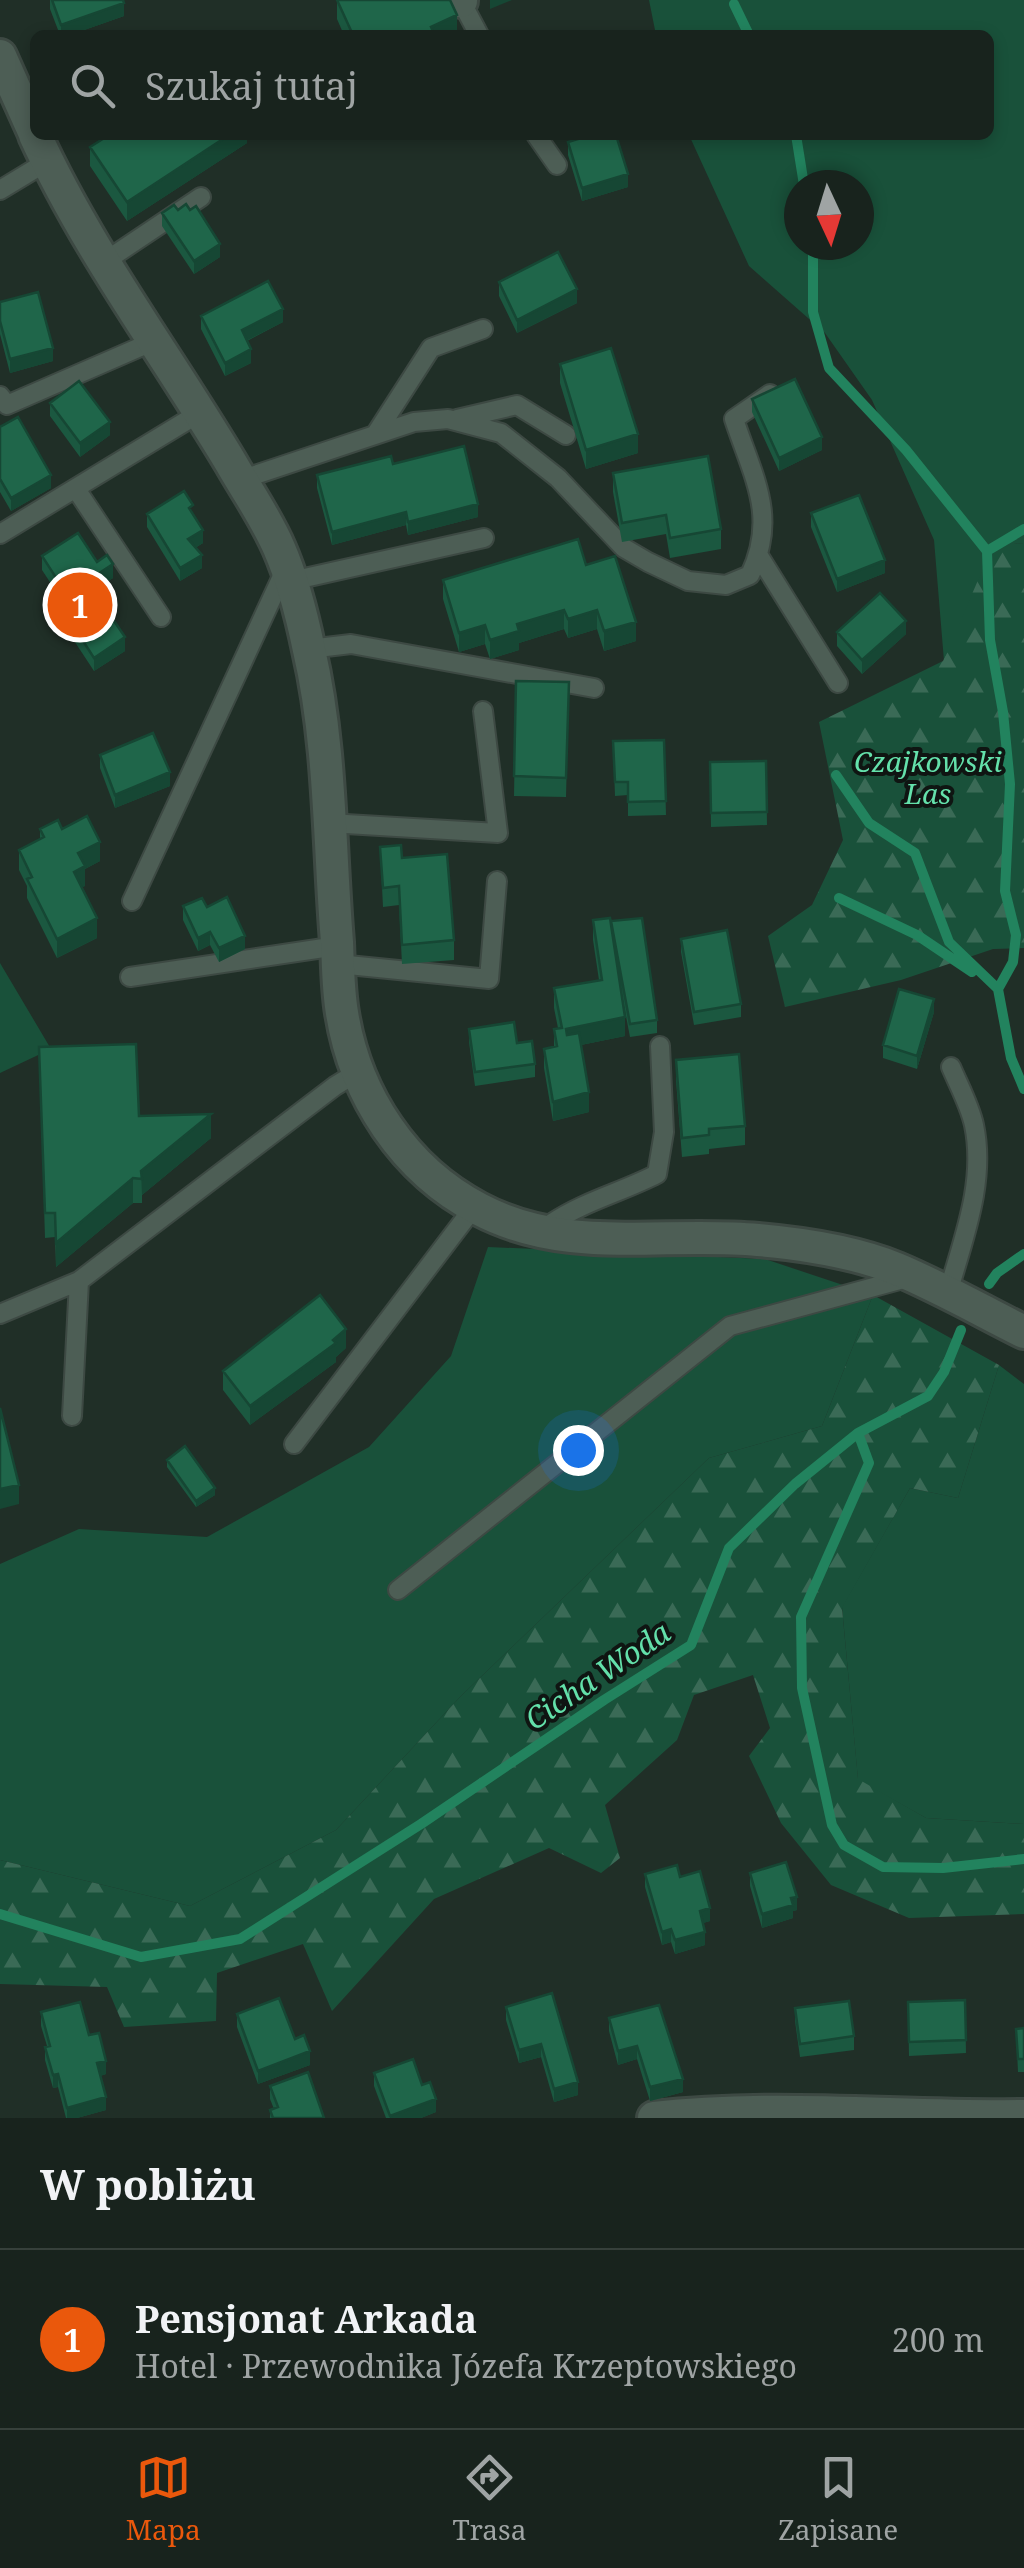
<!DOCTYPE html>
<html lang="pl">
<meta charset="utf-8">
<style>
body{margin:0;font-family:"Noto Serif",serif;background:#252f2a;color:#f1f3f6}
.compass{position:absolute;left:784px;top:170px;width:90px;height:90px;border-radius:50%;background:#18231d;box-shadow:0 5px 15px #0003;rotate:176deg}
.you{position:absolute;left:578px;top:1450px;width:35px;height:35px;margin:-25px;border:8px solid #fff;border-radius:50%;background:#1a73e8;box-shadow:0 0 0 15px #1a73e833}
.badge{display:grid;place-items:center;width:65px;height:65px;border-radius:50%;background:#ea580c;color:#fff;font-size:32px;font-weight:700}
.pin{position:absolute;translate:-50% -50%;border:5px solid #fff;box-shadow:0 2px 10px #0006}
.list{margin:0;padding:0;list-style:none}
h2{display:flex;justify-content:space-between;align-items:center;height:130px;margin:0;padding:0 40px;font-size:42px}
h2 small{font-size:32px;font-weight:400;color:#9fa4a4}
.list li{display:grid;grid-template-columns:65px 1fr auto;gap:30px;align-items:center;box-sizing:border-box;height:180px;padding:0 40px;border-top:2px solid #36403b}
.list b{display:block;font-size:38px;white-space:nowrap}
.list p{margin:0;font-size:32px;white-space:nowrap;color:#9fa4a4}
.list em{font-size:32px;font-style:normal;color:#9fa4a4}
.icon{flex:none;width:55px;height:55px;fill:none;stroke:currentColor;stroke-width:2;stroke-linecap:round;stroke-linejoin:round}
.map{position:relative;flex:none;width:1024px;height:2118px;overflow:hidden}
.search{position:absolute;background:#18231d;box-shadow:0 5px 15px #0003;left:30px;right:30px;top:30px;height:110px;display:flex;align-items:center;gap:25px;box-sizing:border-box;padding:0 35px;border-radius:15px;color:#9fa4a4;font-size:38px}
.sheet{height:310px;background:#18231d}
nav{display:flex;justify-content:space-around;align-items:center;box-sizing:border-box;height:140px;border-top:2px solid #36403b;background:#18231d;font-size:28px;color:#9fa4a4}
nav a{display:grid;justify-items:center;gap:5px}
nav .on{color:#ea580c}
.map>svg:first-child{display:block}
.green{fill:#19513a;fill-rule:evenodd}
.forest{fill:url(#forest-firs)}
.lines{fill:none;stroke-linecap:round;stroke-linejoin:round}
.stream{stroke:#22835e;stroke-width:10}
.lane-casing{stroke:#3d4943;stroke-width:22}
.street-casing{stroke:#3d4943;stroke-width:38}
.lane{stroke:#4d5e55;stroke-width:18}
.street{stroke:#4d5e55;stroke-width:32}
.wall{fill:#1b5840}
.shaded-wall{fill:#164734}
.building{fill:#1f664a;stroke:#164734;stroke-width:2.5}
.labels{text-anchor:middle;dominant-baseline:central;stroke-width:8;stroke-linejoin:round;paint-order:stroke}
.park-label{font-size:28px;font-style:italic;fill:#64e1ab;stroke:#0f1512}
.water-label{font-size:30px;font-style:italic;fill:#63e0aa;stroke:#0f1512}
</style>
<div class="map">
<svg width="1024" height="2118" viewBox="0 0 1024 2118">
<defs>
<pattern id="forest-firs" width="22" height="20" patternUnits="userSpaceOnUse" patternTransform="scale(2.5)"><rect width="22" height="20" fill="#19513a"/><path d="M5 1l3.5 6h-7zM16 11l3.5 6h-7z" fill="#3a6a56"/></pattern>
</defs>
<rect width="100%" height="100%" fill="#202f27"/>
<path class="green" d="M649,0H1024V544L995,542L944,661L934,540L872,400L825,333L749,266L689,135H989V35H656ZM799,185H859V245H799Z
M0,963L51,1049L0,1073Z
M488,1247L765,1259L873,1295L822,1426L709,1458L461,1696L336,1830L190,1906L0,1860V1564L79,1529L207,1537L369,1447L451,1356Z
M999,1365L1024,1384V1824L926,1818L858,1780L842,1607L910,1488L958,1498Z"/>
<path class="forest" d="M995,541L1024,544V948L993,949L901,980L785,1007L768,936L812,905L843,840L819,722L943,661Z
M873,1295L999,1365L958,1498L910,1488L842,1608L858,1779L926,1818L1024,1824V1914L909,1918L831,1885L781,1823L749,1756L770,1728L753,1675L694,1695L677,1740L605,1805L620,1858L601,1873L549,1848L434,1899L332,2011L303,1944L217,1973L216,2021L124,2027L107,1987L0,1984V1860L190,1906L336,1830L461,1696L709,1458L822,1426Z"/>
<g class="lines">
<path class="stream" d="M734,4L749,35
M796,135L804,185
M813,245V312L829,368L906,450L987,551
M1024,529L987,551L990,640L1003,712L1010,784L1005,891L1016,935L1013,962L998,989L1011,1058L1024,1089
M836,775L869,823L915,853L949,942L998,989
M839,898L917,935L972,972
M989,1284L997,1273L1024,1254
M858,1433L928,1396L944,1372L961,1330
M0,1914L141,1957L240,1939L421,1824L604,1700L691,1645L729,1548L795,1484L858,1433L869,1463L801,1617L802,1688L832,1825L844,1845L883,1867L943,1868L1024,1859"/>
<g class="lane-casing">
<path id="lane" d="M461,1L479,35
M536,135L557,165
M0,190L48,161
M104,262L201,197
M0,396L7,405L154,341
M457,419L517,405L566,435
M375,435L431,348L483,329
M240,480L414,422L448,419L501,433L558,478L624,548L648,562L688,581L726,585L750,575C778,516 753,477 734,419L770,394
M76,489L161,617
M0,534L201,412
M759,556L838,683
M291,581L484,538
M309,649L351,644L594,688
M329,823L498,833L483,711
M132,901L285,570
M338,964L489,979L497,881
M130,977L337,946
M550,1234L552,1223C585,1201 622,1192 657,1174L664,1132L660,1046
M948,1293C963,1239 986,1182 974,1125C970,1106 959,1086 951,1067
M0,1314L79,1281
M72,1416L79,1281L335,1086L358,1072
M294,1444L474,1207
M398,1590L730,1326L907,1278"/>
</g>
<g class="street-casing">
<path id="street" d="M460,0L461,1
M0,56L35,134
M35,135C88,251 166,354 231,463C247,491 266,518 279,548C293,580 302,616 309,650C331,745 329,845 337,942C338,965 338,989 342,1013C355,1095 404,1170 479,1209C568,1256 663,1231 758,1240C804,1244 853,1251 897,1269C940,1287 982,1311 1024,1332
M654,2118C776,2104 901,2118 1024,2116"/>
</g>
<use href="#lane" class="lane"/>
<use href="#street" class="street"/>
</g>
<path class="wall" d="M50,0H123L124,16L70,35H60L50,9Z
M337,0L457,35H344L337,19Z
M247,135V143L127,221L90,166V147Z
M568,142L628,187L582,201L568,155Z
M162,213L220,257L194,274L162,226Z
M499,282L577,303L517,333L499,296Z
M0,302L53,361L10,373L0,334Z
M201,316L283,322L247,341L251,363L225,376L201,329Z
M560,364L638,453L586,469L560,383Z
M752,399L822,450L779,471L752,412Z
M50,403L110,435L80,457L50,416Z
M0,427L51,488L11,511L0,492Z
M393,464L478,517L408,535L406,525L332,545L317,488V475Z
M613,473L721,529V549L670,558L666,534L622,542L613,492Z
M811,513L885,573L837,592L811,527Z
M147,514H193L203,543L195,548L202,568L180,581L147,527Z
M42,556L97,562L113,578L94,590L125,651L94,671L63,624V610L67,608L42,570Z
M586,565L636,641L604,651L597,629L568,638L564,629L519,643V650L490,659L485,644L459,652L443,599V580Z
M837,632L906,634L862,674L837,646Z
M516,681L569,682L566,797L514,796Z
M664,740L666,815L628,816V795L615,796L613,741Z
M100,755L170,786L115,808L100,768Z
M766,761L767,825L711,827L710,762Z
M40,829H62L100,861L85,869V886L81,887L97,938L57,958L27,898V886L19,870V850L40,840Z
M380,847L402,858L454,940V960L402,964L399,905L383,907Z
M183,906L207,907L245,949L219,962L210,945L198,951L183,920Z
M593,920L611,928L657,1020V1033L630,1037L620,985L625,1036L581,1045L589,1112L553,1121L544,1068V1049L554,1047V1029L558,1028L554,1008V988L599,980L593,940Z
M681,939L741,1004V1017L694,1025L681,952Z
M934,1012L917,1069L883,1058V1045Z
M469,1029L517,1043L535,1064V1077L475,1086L469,1042Z
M39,1047L139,1116L211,1138L142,1195V1203H133L56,1267L55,1237L45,1238Z
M676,1060L745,1126V1145L709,1149V1154L682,1157L676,1080Z
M346,1348L336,1357V1362L250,1425L223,1390V1371Z
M167,1460L215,1495L196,1507L167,1467Z
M750,1873L797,1910L793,1911V1918L762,1928L750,1886Z
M645,1874L680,1877L710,1921L703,1923L705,1945L675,1954L671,1942L662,1945L645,1887Z
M552,1993L578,2095L554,2102L541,2057L519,2063L506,2020V2007Z
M965,2000L966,2053L909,2056L908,2002Z
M795,2008L854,2036V2050L800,2057L795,2021Z
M41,2012L89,2035L106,2074L100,2076L106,2110L77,2118H66L58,2087L53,2088L45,2060V2047L47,2046L41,2026Z
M237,2014L295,2039L310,2065L258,2084L237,2027Z
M609,2018L683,2092L650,2101L637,2059L618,2065L609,2031Z
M1024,2028V2072H1018L1016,2029Z
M374,2073L422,2085L436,2112L421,2118H386L374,2086Z
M270,2086L324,2118H270V2110L274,2109L270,2099Z"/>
<path class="shaded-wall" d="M490,0H512L490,9Z
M124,3V16L70,35H61V25Z
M457,15V35H431V27Z
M229,135H247V143L127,221V202Z
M628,174V187L582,201V188Z
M220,244V257L194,274V261Z
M577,289V303L517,333V320Z
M283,309V322L242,343V330Z
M53,348V361L10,373V359Z
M251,349V363L225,376V363Z
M110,422V435L80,457V443Z
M638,434V453L586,469V450Z
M822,437V450L779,471V458Z
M51,475V488L11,511V498Z
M478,504V517L408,535V522Z
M406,512V525L332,545V532Z
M203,530V543L188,552V539Z
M202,555V568L180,581V568Z
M885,560V573L837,592V579Z
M113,564V578L87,594V581Z
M564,610V629L519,643V650L490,659V640L517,624Z
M597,610V629L568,638V619Z
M906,621V634L862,674V660Z
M636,622V641L604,651V631Z
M485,625V644L459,652V633Z
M125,637V651L94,671V658Z
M170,772V786L115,808V795Z
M100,842V861L85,869V886L74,891V872L78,853Z
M97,918V938L57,958V939Z
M210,932V945L198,951V938Z
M245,936V949L219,962V948Z
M934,999V1012L917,1069V1056Z
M625,1017V1036L566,1048V1029Z
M589,1092V1112L553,1121V1102Z
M211,1114V1138L142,1195L141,1171Z
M133,1178V1203L56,1267V1243Z
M346,1329V1348L336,1357V1362L250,1425V1406Z
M19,1485V1504L0,1509V1489Z
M215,1488V1495L196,1507V1501Z
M797,1897V1910L793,1911V1918L762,1928V1914Z
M710,1908V1921L700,1924V1911Z
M671,1929V1942L662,1945V1932Z
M705,1932V1945L675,1954V1940Z
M541,2044V2057L519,2063V2050Z
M637,2046V2059L618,2065V2051Z
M310,2051V2065L258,2084V2071Z
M106,2061V2074L97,2077V2063Z
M58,2074V2087L53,2088V2075Z
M683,2079V2092L650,2101V2087Z
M578,2082V2095L554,2102V2089Z
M106,2097V2110L77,2118H67V2108Z
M436,2099V2112L421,2118H390V2116Z"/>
<path class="building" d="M52,0H123L124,3L61,25Z
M337,0H450L457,15L431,27L434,34L431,35H408V34L404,35H353Z
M109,135H229L127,202L90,147Z
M591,135H616L628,174L582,188L568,142Z
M186,204L190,210L196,206L220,244L194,261L162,213L174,205L178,210Z
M558,252L577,289L517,320L499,282Z
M268,281L283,309L242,330L251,349L225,363L201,316Z
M38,292L53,348L10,359L0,321V302Z
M611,348L638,434L586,450L560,364Z
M795,379L822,437L779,458L752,399Z
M79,381L110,422L80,443L50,403Z
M18,417L51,475L11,498L0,479V427Z
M464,446L478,504L408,522L406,512L332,532L317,475L391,456L393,464Z
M708,456L721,529L670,538L666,515L622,523L613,473Z
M184,491L193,505L189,508L203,530L188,539L202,555L180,568L147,514Z
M859,495L885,560L837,579L811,513Z
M78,533L97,562L107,555L113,564L87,581L125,637L94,658L63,610L73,604L42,556Z
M578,539L586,565L615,556L636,622L604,631L597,610L568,619L564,610L517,624L519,631L490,640L485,625L459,633L443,580Z
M880,593L906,621L862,660L837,632Z
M516,681L569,682L566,778L514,776Z
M153,733L170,772L115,795L100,755Z
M664,740L666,801L628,802V782H615L613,741Z
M766,761L767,812L711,813L710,762Z
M87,816L100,842L78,853L85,866L74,872L97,918L57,939L27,879L32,877L19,850L44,837L40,829L58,820L62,829Z
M401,845L402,858L447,854L454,940L402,945L399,886L383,888L380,847Z
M227,897L245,936L219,948L210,932L198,938L183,906L202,898L207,907Z
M610,918L625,1017L566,1029L567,1035L579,1033L589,1092L553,1102L544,1049L557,1046L554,1029L562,1028L554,988L602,980L593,920Z
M642,918L657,1020L630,1024L611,921Z
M727,930L741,1004L694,1012L681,939Z
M899,989L934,999L917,1056L883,1045Z
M514,1022L517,1043L532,1041L535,1064L475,1072L469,1029Z
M136,1044L139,1116L211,1114L141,1171L142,1179L133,1178L56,1243L55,1213H45L39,1047Z
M739,1054L745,1126L709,1129V1135L682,1138L676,1060Z
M320,1295L346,1329L333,1340L336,1343L250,1406L223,1371Z
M0,1408L19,1485L0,1489Z
M185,1446L215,1488L196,1501L167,1460Z
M786,1862L797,1897L791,1898L793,1905L762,1914L750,1873Z
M677,1865L680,1877L700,1871L710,1908L700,1911L705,1932L675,1940L671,1929L662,1932L645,1874Z
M552,1993L578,2082L554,2089L541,2044L519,2050L506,2007Z
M279,1998L295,2039L304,2035L310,2051L258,2071L237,2014Z
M965,2000L966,2040L909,2042L908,2002Z
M849,2001L854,2036L800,2044L795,2008Z
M80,2002L89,2035L99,2033L106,2061L97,2063L106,2097L67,2108L58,2074L53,2075L45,2047L50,2046L41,2012Z
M659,2005L683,2079L650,2087L637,2046L618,2051L609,2018Z
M1024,2028V2059H1018L1016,2029Z
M413,2059L422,2085L430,2082L436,2099L390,2116L374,2073Z
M308,2072L324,2118H273L270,2110L278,2107L270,2086Z"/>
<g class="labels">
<g class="park-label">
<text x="928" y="761">Czajkowski<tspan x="928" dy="32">Las</tspan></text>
</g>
<g class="water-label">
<text transform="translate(597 1675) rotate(-34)">Cicha Woda</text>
</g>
</g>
</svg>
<svg class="compass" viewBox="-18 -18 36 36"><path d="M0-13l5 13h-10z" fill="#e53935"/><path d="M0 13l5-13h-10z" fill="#9fa4a4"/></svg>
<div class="you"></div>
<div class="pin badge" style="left:80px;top:605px">1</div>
<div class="search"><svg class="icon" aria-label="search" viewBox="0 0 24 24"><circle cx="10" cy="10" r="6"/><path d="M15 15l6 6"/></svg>Szukaj tutaj</div>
</div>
<section class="sheet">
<h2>W pobliżu<small></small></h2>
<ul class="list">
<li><span class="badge">1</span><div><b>Pensjonat Arkada</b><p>Hotel · Przewodnika Józefa Krzeptowskiego</p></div><em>200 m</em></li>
</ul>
</section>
<nav>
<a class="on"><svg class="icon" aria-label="map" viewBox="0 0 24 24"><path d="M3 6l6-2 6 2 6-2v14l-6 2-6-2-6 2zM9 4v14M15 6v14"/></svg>Mapa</a>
<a><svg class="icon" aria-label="directions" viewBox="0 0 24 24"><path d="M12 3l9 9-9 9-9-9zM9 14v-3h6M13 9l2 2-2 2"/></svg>Trasa</a>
<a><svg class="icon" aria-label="saved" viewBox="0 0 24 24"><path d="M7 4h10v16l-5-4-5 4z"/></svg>Zapisane</a>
</nav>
